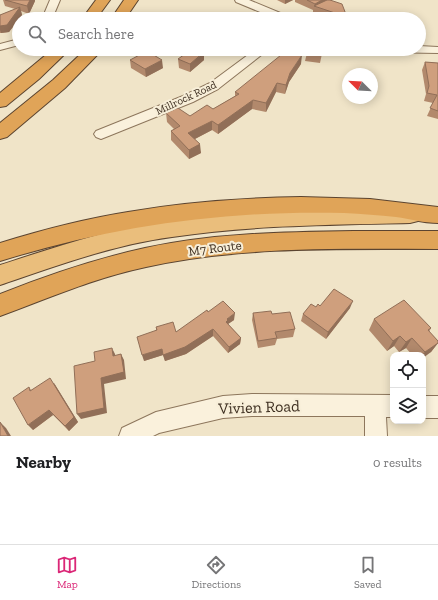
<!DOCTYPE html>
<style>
body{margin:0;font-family:"Zilla Slab",serif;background:#f2f2f2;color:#202124}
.controls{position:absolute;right:12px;bottom:12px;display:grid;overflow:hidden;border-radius:8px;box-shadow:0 2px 10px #0003}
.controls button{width:36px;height:36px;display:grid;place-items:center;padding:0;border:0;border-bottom:1px solid #e0e0e0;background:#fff;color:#202124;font:20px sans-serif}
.compass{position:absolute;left:342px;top:68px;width:36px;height:36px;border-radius:50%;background:#fff;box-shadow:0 2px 10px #0003;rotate:294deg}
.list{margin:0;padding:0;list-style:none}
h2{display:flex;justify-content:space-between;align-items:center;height:52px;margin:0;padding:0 16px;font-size:17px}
h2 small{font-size:13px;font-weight:400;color:#757577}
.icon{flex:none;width:22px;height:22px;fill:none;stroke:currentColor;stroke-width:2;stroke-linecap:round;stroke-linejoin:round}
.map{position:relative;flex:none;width:438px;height:436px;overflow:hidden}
.search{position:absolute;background:#fff;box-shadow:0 2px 10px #0003;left:12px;right:12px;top:12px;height:44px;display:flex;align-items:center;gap:10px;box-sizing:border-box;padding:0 14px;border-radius:22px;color:#757577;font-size:15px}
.sheet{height:108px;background:#fff}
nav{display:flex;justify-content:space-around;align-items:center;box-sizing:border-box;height:56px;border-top:1px solid #e0e0e0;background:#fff;font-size:11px;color:#757577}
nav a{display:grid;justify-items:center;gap:2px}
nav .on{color:#db2777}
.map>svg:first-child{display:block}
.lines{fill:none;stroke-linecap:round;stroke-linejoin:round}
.minor-casing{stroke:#8d765c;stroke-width:2}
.trunk-casing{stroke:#5b4430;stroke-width:2}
.motorway-casing{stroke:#5b4430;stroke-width:2}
.minor{fill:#faf1dc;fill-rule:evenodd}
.trunk{fill:#eabe7c;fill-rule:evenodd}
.motorway{fill:#e0a458;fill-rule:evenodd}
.wall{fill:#b2896c}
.shaded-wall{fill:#916f58}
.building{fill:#cf9f7d;stroke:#916f58}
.labels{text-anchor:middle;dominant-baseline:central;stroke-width:4;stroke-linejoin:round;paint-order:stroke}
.far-street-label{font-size:11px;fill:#3d2e20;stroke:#f7eed8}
.street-label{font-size:13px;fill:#3d2e20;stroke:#f7eed8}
.near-street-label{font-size:16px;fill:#3d2e20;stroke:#f7eed8}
</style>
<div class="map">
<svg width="438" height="436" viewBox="0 0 438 436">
<rect width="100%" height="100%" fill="#f0e4c8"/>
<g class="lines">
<g class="minor-casing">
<path id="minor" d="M50,0H60L52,19H42Z
M235,0H249L290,17L291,19H277L236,2Z
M19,39V45L0,50V44Z
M419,46L438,47V53L380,52L376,51L374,49H419Z
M256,49H269L218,89L193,102L106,137L101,139L96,137L94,134L96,131L183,96L210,83Z
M252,394L393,395V417H386L387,436H365V416H252L223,418L159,433L153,436H119L122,428L156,412L223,396Z
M423,396H438V418H423Z"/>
</g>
<g class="trunk-casing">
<path id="trunk" d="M410,207L418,209L421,215L418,221L410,223C330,225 251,225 172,237C112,245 56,266 0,285V265C56,247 112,228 170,219C249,207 330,208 410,207Z"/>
</g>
<g class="motorway-casing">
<path id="motorway" d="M96,0H110L96,19H82Z
M124,0H138L125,19H111Z
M53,49H70L39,79L6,106L0,107V93Z
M86,49H103L65,88L7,137L0,139V123L53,80Z
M301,197L370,199L438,207V223C424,223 410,219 396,217C379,215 362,214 344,213C226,210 113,226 0,261V243C42,230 84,219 128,212C185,202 243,198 301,197Z
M354,231H438V249C341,249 241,246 146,267C94,278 49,298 0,316V294C48,275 95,259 145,248C214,233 285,232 354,231Z"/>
</g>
<use href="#minor" class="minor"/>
<use href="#trunk" class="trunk"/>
<use href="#motorway" class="motorway"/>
</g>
<path class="wall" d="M3,0H35V1L29,14L21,11L22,15L9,32L1,33H0V15L15,9L5,6Z
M277,0H293L285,4Z
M295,0H331L347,17L346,19H329L313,14V10L295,2Z
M188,49H209L204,53V60L190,72L179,68L178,59L191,50Z
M323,49L320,63L305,61L307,53Z
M130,60L163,68L146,77L131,68Z
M425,62L438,63V119L427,116L433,103L424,101L426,94L422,70Z
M301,64L289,82L285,94L276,92L266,112L252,109L218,134L212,130L195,139L201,153L189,159L171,140V131L174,129L167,122L166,113L190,116L213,109L235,96V92Z
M320,306L350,308L326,339L301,321L303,314Z
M208,312L234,320L228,324L241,338L240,344L228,353L213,336L186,354L165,361L163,355L144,361L156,331V327L176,332Z
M253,313L272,314L295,329L293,337L277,339L275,345L258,348L252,320Z
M374,319L431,328L429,332L438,341V343L431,352L423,355H412L406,348L399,352L394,346L387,351L369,330Z
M54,383L78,422L69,431L53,415L33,430L29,387L31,390Z"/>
<path class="shaded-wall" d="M30,0H35V1L29,14L27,6Z
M285,0H293L285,4Z
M322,0H331V2L314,6L315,4Z
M20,7L22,15L9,32L1,33L0,30V26Z
M203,49H209L204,53V60L190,72V64L204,53Z
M302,55L301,64L289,82L285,94L286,85L290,73Z
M162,60L163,68L146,77L145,69Z
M277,83L276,92L266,112V103Z
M253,100L252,109L218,134V125Z
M212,121V130L189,142L188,133Z
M200,144L201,153L189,159V150Z
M353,301L350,308L326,339L328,332Z
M235,313L234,320L228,324L226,329L227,319Z
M213,329V336L186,354L165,361L163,355Z
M400,336L394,346L387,351L393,341Z
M241,338L240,344L228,353L229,347Z
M412,338L406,348L399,352L406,342Z
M438,343L431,352L423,358V355H422L425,352Z
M112,348L115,354L116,362L113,356Z
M162,349L163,355L144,361L142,355Z
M121,354L124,360L126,379L104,384L107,413L81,419L77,414L101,378Z
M54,383L78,422L69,431L65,426Z
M49,410L53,415L33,430L28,425Z
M0,422L6,428L11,436H8Z"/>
<path class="building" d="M5,0H30L27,6Z
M307,0H322L315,4Z
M327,0H330L342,4L347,17L314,6Z
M20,7L7,25L0,26V15Z
M248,15L253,19H234Z
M192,49H196L204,52L190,64L178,59Z
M308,49H323L322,55L307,53Z
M147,51L162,60L145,69L130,60Z
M286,51L302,55L290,73L286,85L277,83L266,103L253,100L218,125L212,121L188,133L200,144L189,150L171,131L180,126L166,113L178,108L190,116L207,105L213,109L239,94L235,92Z
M425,62L438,63V111L430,108L437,95L427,93L429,86Z
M334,289L353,301L328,332L303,314L311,304L316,307L318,304L320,306Z
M404,300L431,328L428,330L438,341V343L425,352L412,338L406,342L400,336L393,341L374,319Z
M223,301L235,313L227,319L228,320L226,322L241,338L229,347L213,329L185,347L163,355L162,349L142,355L137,337L157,330L156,327L173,322L176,332L207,310L208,312Z
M271,311L272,314L290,312L295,329L275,332L277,338L258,341L253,313Z
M112,348L113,356L121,354L124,372L101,378L104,408L77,414L74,366L95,361L94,352Z
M50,378L74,417L65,426L49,410L28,425L13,398L29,387L30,391Z
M0,422L8,436H0Z"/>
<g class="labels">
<g class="far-street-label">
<text transform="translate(186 98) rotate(-25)">Millrock Road</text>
</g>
<g class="street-label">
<text transform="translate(215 248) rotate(-7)">M7 Route</text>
</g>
<g class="near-street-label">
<text transform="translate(259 407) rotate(-2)">Vivien Road</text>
</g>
</g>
</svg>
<div class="controls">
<button><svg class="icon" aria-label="locate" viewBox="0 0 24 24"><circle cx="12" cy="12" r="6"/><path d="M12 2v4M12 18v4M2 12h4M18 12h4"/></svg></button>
<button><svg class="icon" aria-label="layers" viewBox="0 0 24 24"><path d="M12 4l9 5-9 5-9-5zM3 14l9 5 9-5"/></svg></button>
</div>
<svg class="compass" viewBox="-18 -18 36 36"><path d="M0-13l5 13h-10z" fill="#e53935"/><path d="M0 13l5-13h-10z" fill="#757577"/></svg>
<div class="search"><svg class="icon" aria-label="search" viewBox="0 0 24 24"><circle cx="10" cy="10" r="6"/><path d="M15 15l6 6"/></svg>Search here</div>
</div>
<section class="sheet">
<h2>Nearby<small>0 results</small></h2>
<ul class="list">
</ul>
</section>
<nav>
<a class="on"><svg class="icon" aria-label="map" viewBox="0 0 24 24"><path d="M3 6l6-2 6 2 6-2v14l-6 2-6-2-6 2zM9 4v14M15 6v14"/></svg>Map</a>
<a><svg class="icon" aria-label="directions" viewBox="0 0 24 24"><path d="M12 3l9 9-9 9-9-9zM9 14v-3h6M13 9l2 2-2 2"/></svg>Directions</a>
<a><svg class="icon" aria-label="saved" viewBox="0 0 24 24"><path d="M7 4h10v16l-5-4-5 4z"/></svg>Saved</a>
</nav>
